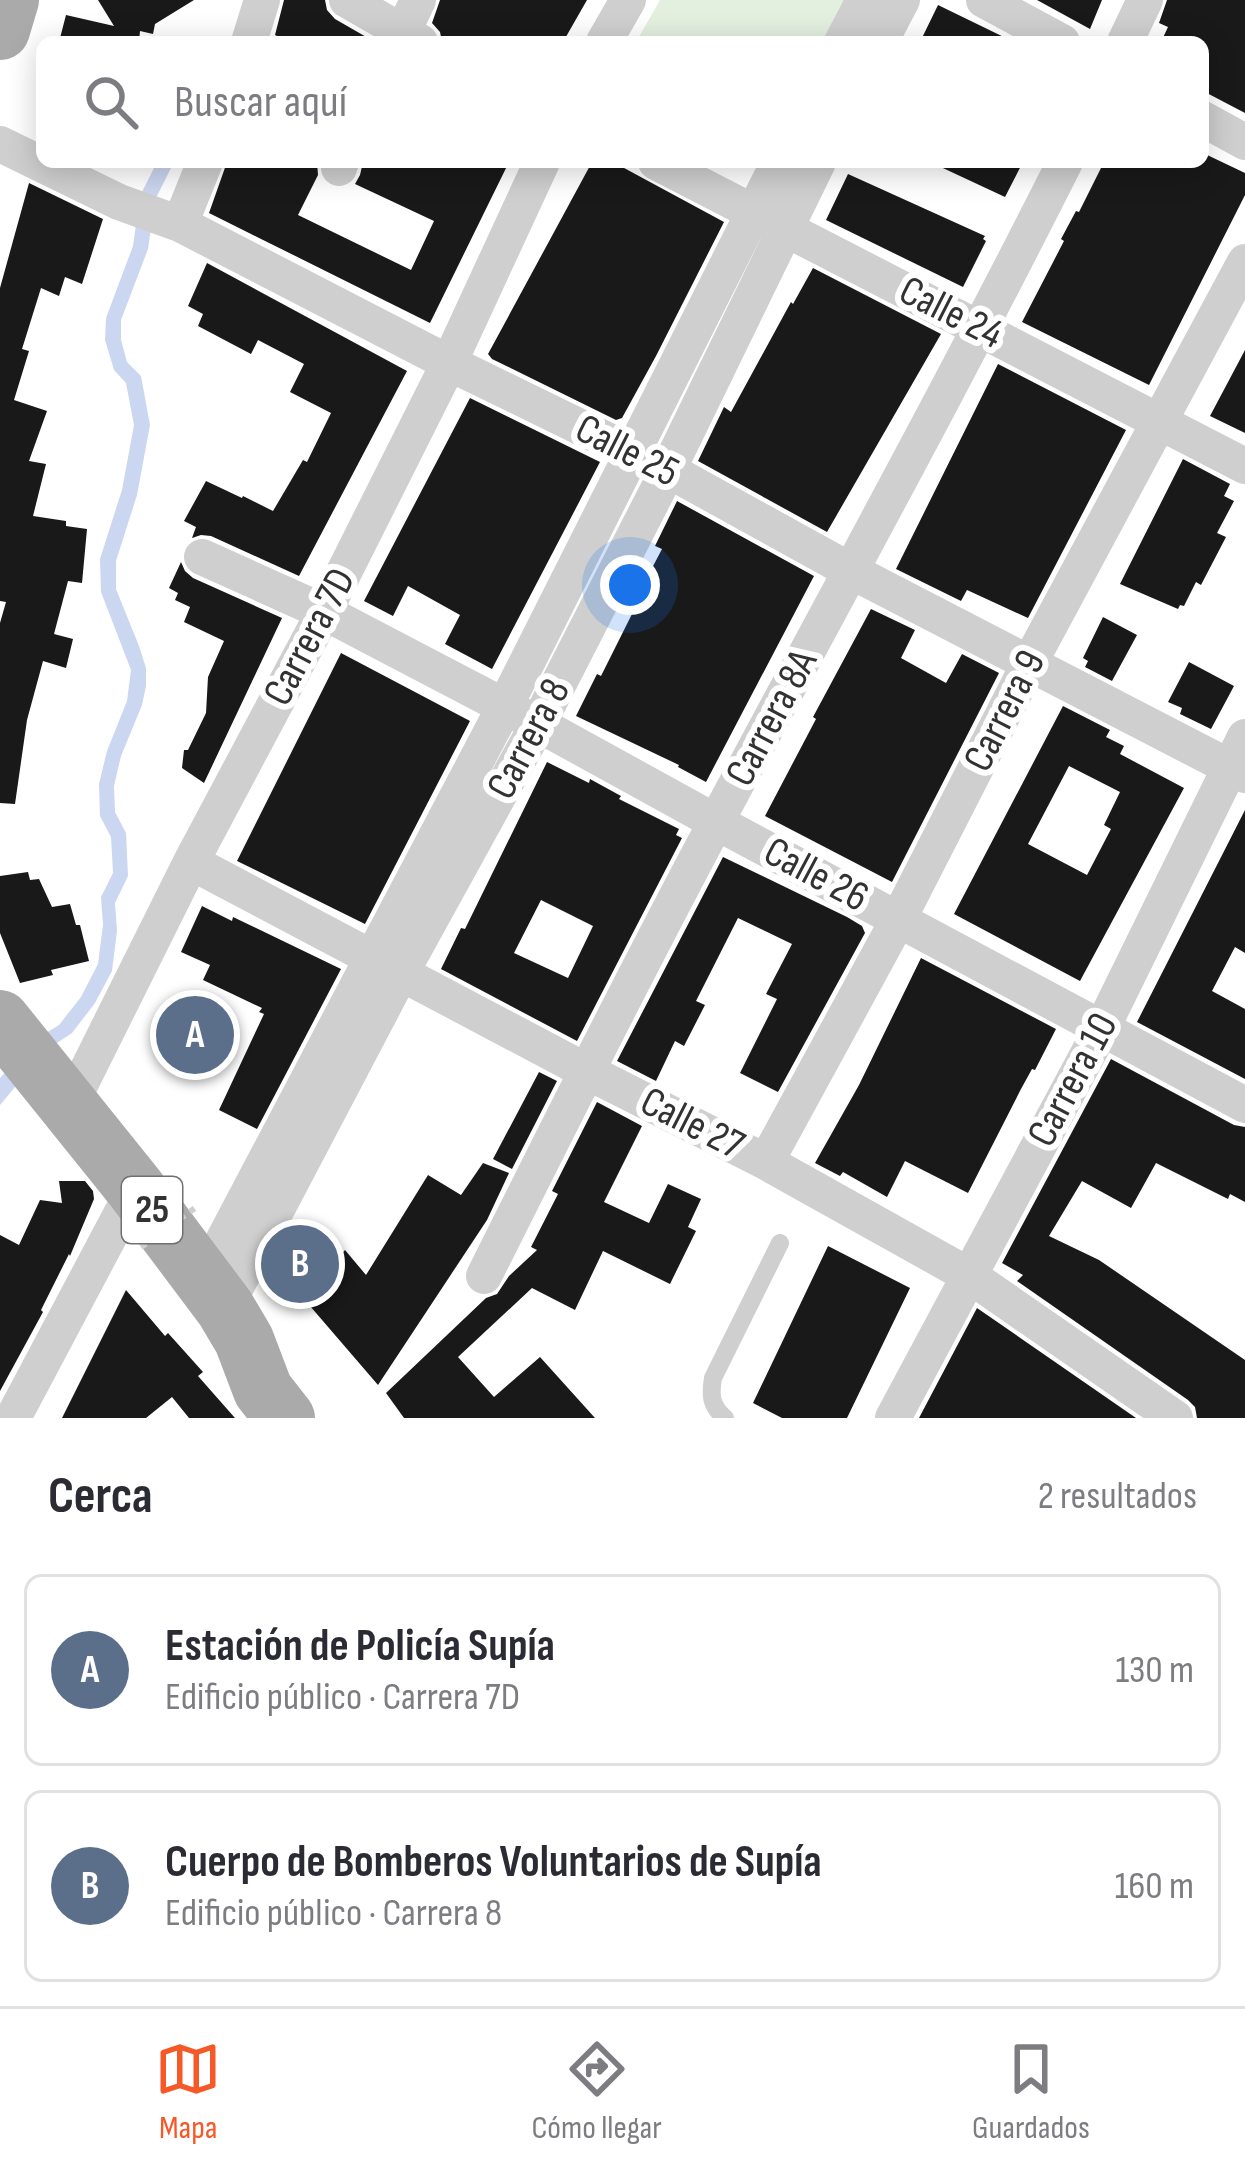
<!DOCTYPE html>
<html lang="es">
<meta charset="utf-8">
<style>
body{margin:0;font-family:"Sofia Sans Condensed",sans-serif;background:#f2f2f3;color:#2b2b33}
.you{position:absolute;left:630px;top:585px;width:42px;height:42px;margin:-30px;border:9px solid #fff;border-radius:50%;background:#1a73e8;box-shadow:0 0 0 18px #1a73e833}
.badge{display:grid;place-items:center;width:78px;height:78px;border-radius:50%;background:#f55928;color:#fff;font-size:39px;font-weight:700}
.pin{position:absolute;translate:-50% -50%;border:6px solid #fff;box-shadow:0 3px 12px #0006}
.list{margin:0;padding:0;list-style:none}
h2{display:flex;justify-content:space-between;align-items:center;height:156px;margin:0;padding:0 48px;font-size:51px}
h2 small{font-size:39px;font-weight:400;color:#7c7c81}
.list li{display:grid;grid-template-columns:78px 1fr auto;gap:36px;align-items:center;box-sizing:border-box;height:192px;margin:0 24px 24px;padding:0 24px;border:3px solid #e1e1e2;border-radius:18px}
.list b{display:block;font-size:45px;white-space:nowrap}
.list p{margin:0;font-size:39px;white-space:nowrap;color:#7c7c81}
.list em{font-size:39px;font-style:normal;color:#7c7c81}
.icon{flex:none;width:66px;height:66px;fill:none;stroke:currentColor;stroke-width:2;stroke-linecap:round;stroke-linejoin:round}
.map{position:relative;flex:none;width:1245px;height:1418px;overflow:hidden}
.search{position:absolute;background:#fff;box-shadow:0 6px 30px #0003;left:36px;right:36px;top:36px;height:132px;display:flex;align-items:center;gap:30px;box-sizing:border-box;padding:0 42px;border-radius:18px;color:#7c7c81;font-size:45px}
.sheet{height:588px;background:#fff}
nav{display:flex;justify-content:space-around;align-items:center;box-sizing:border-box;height:168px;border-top:3px solid #e1e1e2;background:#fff;font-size:33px;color:#7c7c81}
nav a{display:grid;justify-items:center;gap:6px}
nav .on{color:#f55928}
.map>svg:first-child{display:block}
.green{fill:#e3f0e0}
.water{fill:#cbd6f0}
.building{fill:#191919;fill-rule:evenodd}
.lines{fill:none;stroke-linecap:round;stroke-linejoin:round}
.lane{stroke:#cfcfcf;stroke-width:18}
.street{stroke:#cfcfcf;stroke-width:36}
.primary{stroke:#aaa;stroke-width:60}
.path-bridge{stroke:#cfcfcf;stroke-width:6;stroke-dasharray:6 6;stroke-linecap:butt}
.labels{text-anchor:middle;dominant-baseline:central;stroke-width:12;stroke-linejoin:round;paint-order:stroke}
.shield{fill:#fff;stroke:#707070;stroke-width:3}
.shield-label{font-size:39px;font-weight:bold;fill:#323232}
.street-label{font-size:42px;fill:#323232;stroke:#fff}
</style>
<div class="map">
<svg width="1245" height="1418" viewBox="0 0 1245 1418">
<rect width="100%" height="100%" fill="#fff"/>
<path class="green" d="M660,0H851L828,42H636Z"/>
<path class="water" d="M157,162H174L155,200L148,249L121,320V340L127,362L141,376L150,425L137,495L116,561V589L139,646L146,668V686L142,705L121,756L114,786L115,812L126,833L128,876L115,903L117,931L112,971L95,1003L72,1033L45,1051L0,1105V1078L33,1041L59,1025L81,997L98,964L103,925L101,897L113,873L111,837L100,816L99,784L107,751L127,701L131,670L101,592L100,559L122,490L134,425L126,383L114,370L105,340L106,318L133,246L140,196Z"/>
<path class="building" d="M98,0H194L155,24L153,34L140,31L139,42H59L66,15L114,26Z
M284,0H325L327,10L335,19L375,42H289L275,35Z
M440,0H587L563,42H442L440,32L432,23Z
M1037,0H1102L1090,29Z
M1167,0H1245V113L1203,91V42H1161L1168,27L1159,23Z
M938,5L1014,42H920Z
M1203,153L1245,173V195L1149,385L1022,322L1064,241L1061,239L1076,211L1079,212L1104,162H1203Z
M227,162H317L318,175L298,215L411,270L434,221L355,184L360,175L363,162H509L430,323L209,213Z
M592,162H613L724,222L656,356L622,418L616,420L492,359L488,354Z
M930,162H1023L1005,197Z
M848,174L985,236L983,239L986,241L963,287L826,220Z
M29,183L103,219L82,284L65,277L59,296L41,288L22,349L29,351L14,400L47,411L29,461L46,464L33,516L66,521V526L87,529L82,583L68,581L54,634L73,639L66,668L43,661L27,720L15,804L0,803V623L6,602L0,601V288Z
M207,263L407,371L299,576L211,536L201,535L192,538L196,527L184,521L206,481L242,498L243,496L273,511L303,460L307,462L331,413L290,392L304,364L258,340L251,354L198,326L203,314L188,306Z
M813,268L941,334L827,532L698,461L724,407L731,412L791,302L793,304Z
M1245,350V433L1210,416Z
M998,364L1126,430L1028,618L967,590L961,601L896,569Z
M470,398L600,462L492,669L445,644L460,615L408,586L393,616L364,601Z
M1183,459L1230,484L1224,496L1234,501L1217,533L1226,537L1201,585L1196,582L1184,606L1180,605L1178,609L1120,584Z
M677,501L814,576L706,782L678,767L679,765L576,716L597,674L601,676L643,592L640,591L662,549L655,546Z
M181,562L185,571L193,578L282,618L204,783L182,768L184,750H188L206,713L208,677L224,641L184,622L190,607L175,600L178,593L169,588Z
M871,609L915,630L901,658L946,683L962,654L999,673L892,882L765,816L816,719L813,717Z
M1103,617L1137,635L1112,681L1085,667L1088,661L1083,658Z
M341,653L470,721L365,924L237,861Z
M1189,662L1234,686L1211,729L1180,714L1182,708L1168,702Z
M1063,706L1110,730L1106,737L1124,746L1120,754L1184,788L1080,981L954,914ZM1069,766L1120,792L1104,825L1111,829L1087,875L1028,844Z
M547,762L589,783L590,779L621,796L619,799L679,829L676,835L682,838L577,1041L441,969L461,928L465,929ZM541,900L593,926L568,978L514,953Z
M1245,810V953L1235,947L1212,991L1245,1009V1079L1137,1022Z
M723,857L847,917L862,926L865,933L778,1092L740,1073L777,999L766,994L792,944L738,918L696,1001L705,1005L684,1046L675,1041L656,1081L617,1061Z
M28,872L30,880L39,879L52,907L70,904L76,925H80L89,961L51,970L53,975L20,983L0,933V876Z
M202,906L232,921L233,917L341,969L257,1129L219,1110L264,1014L259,1012L262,1008L203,980L210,965L181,952Z
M921,958L1056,1029L1035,1070L1032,1069L1021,1089L968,1193L905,1161L887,1197L843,1172L840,1176L815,1163L859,1085Z
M1111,1059L1234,1125L1245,1127V1202L1230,1194L1228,1199L1156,1163L1131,1208L1082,1181L1049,1236L1099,1260L1245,1360V1418H1197L1195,1407L1188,1400L1017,1281L1023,1275L1002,1263Z
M539,1072L557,1081L512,1169L493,1159Z
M597,1102L642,1126L604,1202L649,1223L668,1184L701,1199L688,1227L696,1231L670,1284L603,1251L575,1310L532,1288L458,1357L494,1397L540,1357L595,1418H404L386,1393L486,1298L497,1294L509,1276L537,1250L531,1247L558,1194L552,1191Z
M483,1163L509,1173L487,1220L378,1385L304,1299L345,1250L366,1275L428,1175L461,1195Z
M59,1181H85L93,1191L94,1199L70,1256L69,1254L41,1310L43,1312L0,1391V1235L19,1245L40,1200L62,1203Z
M828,1246L910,1288L847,1418H782L753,1403Z
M126,1290L165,1336L168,1333L203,1372L198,1376L235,1418H189L172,1397L146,1418H62Z
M977,1308L1136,1418H919Z"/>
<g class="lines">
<path class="lane" d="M725,1418C711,1406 710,1396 713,1378L780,1243"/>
<path class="street" d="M347,0L420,42
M984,0L1062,42
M249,42L262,0
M398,42L418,0
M604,42L628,0
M842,42L864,0
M880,42L902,0
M1125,42L1145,0
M1203,119L1245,142
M0,144L119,202L180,224L449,363L668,470L851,571L1245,775
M656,162L1245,466
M339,168L341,162
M180,224L205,162
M202,557L324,612L538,724L716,822L1245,1105
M191,862L586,1071L766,1162L970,1276L1175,1418
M69,1107L191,862L324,612L449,363L542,162
M766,1162L899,918L1030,662L1245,262
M484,1276C560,1124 636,972 716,822C833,602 953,385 1065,162
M203,1279L505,706L779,162
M225,1308L401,973L538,724L668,470L818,162
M13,1418L135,1188
M893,1418L1102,1028L1245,737"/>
<path class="primary" d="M0,30L9,0
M0,1020L135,1188L225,1308L244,1340L263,1390L285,1418"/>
<path class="path-bridge" d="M141,1247L195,1208"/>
</g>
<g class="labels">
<rect class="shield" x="122" y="1177" width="60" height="66" rx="9"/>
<g class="shield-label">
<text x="152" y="1210">25</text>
</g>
<g class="street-label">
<text transform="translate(951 313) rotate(27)">Calle 24</text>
<text transform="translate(627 451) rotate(27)">Calle 25</text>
<text transform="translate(310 637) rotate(-62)">Carrera 7D</text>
<text transform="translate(1005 711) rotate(-63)">Carrera 9</text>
<text transform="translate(772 718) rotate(-62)">Carrera 8A</text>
<text transform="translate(529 739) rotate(-62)">Carrera 8</text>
<text transform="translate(816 875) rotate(28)">Calle 26</text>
<text transform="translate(1073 1080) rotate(-62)">Carrera 10</text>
<text transform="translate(692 1124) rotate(27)">Calle 27</text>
</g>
</g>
</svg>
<div class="you"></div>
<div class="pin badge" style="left:195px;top:1035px;background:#5c6f8a">A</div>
<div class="pin badge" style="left:300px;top:1264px;background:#5c6f8a">B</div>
<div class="search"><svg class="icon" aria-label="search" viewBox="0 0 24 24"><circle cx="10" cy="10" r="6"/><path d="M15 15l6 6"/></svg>Buscar aquí</div>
</div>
<section class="sheet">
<h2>Cerca<small>2 resultados</small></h2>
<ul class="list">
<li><span class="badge" style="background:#5c6f8a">A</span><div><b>Estación de Policía Supía</b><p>Edificio público · Carrera 7D</p></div><em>130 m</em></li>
<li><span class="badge" style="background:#5c6f8a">B</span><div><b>Cuerpo de Bomberos Voluntarios de Supía</b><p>Edificio público · Carrera 8</p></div><em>160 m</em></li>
</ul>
</section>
<nav>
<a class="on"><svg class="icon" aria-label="map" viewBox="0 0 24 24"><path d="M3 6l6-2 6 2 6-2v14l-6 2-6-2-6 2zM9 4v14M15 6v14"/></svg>Mapa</a>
<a><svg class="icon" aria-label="directions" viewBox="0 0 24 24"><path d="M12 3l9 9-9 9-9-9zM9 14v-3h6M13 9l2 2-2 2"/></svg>Cómo llegar</a>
<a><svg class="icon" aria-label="saved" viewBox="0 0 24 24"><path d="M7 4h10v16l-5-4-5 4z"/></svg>Guardados</a>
</nav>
